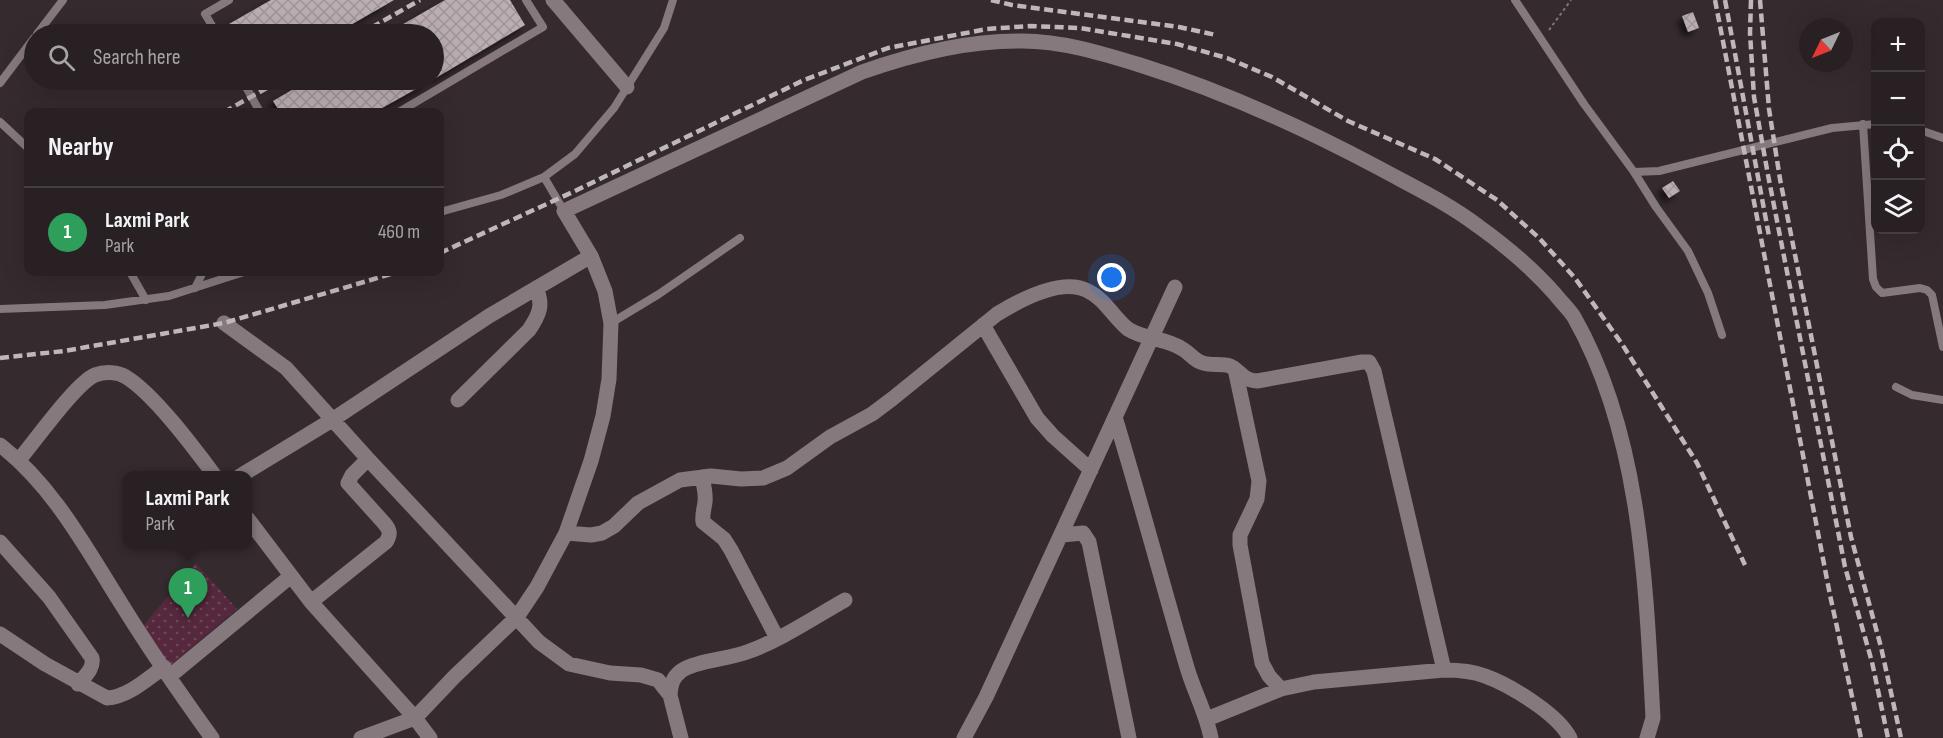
<!DOCTYPE html>
<meta charset="utf-8">
<style>
body{margin:0;font-family:"Sofia Sans Condensed",sans-serif;background:#342d30;color:#f1f3f6}
.controls{position:absolute;right:18px;top:18px;display:grid;overflow:hidden;border-radius:12px;box-shadow:0 6px 24px #0002}
.controls button{width:54px;height:54px;display:grid;place-items:center;padding:0;border:0;border-bottom:2px solid #443e41;background:#282023;color:#f1f3f6;font:30px sans-serif}
.compass{position:absolute;left:1799px;top:18px;width:54px;height:54px;border-radius:50%;background:#282023;box-shadow:0 6px 24px #0002;rotate:227deg}
.you{position:absolute;left:1112px;top:278px;width:21px;height:21px;margin:-15px;border:4px solid #fff;border-radius:50%;background:#1a73e8;box-shadow:0 0 0 9px #1a73e833}
.badge{display:grid;place-items:center;width:39px;height:39px;border-radius:50%;background:#0b8043;color:#fff;font-size:20px;font-weight:700}
.pin{position:absolute;translate:-50% -50px;filter:drop-shadow(0 2px 3px #0008)}
.pin::after{content:'';position:absolute;top:32px;width:21px;height:18px;background:inherit;clip-path:polygon(0 0,100% 0,50% 100%)}
.popup{position:absolute;left:123px;top:471px;width:129px;height:78px;box-sizing:border-box;display:grid;place-content:center;border-radius:12px;background:#282023;filter:drop-shadow(0 2px 4px #0005);font-size:20px;white-space:nowrap;color:#a5a3a6}
.popup b{font-size:22px;color:#f1f3f6}
.popup::after{content:'';position:absolute;left:50%;top:100%;margin-left:-12px;border:12px solid transparent;border-top-color:#282023}
.list{margin:0;padding:0;list-style:none}
h2{display:flex;justify-content:space-between;align-items:center;height:78px;margin:0;padding:0 24px;font-size:26px}
h2 small{font-size:20px;font-weight:400;color:#a5a3a6}
.list li{display:grid;grid-template-columns:39px 1fr auto;gap:18px;align-items:center;box-sizing:border-box;height:90px;padding:0 24px;border-top:2px solid #443e41}
.list b{display:block;font-size:22px;white-space:nowrap}
.list p{margin:0;font-size:20px;white-space:nowrap;color:#a5a3a6}
.list em{font-size:20px;font-style:normal;color:#a5a3a6}
.icon{flex:none;width:33px;height:33px;fill:none;stroke:currentColor;stroke-width:2;stroke-linecap:round;stroke-linejoin:round}
.map{position:relative;flex:none;width:1943px;height:738px;overflow:hidden}
.search{position:absolute;background:#282023;box-shadow:0 6px 24px #0002;left:24px;top:24px;width:420px;height:66px;display:flex;align-items:center;gap:15px;box-sizing:border-box;padding:0 21px;border-radius:33px;color:#a5a3a6;font-size:22px}
.panel{position:absolute;background:#282023;box-shadow:0 6px 24px #0002;left:24px;top:108px;width:420px;height:168px;border-radius:12px}
.map>svg:first-child{display:block}
.park{fill:url(#park-dots)}
.building{fill:url(#building-cross-hatch);filter:url(#shadow)}
.lines{fill:none;stroke-linecap:round;stroke-linejoin:round}
.path{stroke:#7e7578;stroke-width:2;stroke-dasharray:3 3;stroke-linecap:butt}
.lane{stroke:#85797d;stroke-width:8}
.street{stroke:#85797d;stroke-width:15}
.rail{stroke:#bfb8ba;stroke-width:4.5;stroke-dasharray:9 4.5;stroke-linecap:butt}
</style>
<div class="map">
<svg width="1943" height="738" viewBox="0 0 1943 738">
<defs>
<pattern id="park-dots" width="8" height="8" patternUnits="userSpaceOnUse" patternTransform="scale(1.5)"><rect width="8" height="8" fill="#55283d"/><path d="M2 2h.1M6 6h.1" fill="none" stroke="#6e4759" stroke-width="1.8" stroke-linecap="round"/></pattern>
<pattern id="building-cross-hatch" width="8" height="8" patternUnits="userSpaceOnUse" patternTransform="scale(1.5)"><rect width="8" height="8" fill="#bbaeb3"/><path d="M0 0l8 8M0 8l8-8" fill="none" stroke="#9e9498"/></pattern>
<filter id="shadow"><feDropShadow dx="-5" dy="5" stdDeviation="3" flood-color="#0009"/></filter>
</defs>
<rect width="100%" height="100%" fill="#352b2f"/>
<path class="park" d="M196,563L237,609L170,666L142,627Z"/>
<path class="building" d="M271,0H394L335,34H235L229,24Z
M445,0H510L525,25L434,79V34H386Z
M1693,12L1699,28L1688,32L1682,16Z
M309,80H432L375,112H280L273,101Z
M1673,181L1680,191L1669,198L1662,188Z"/>
<g class="lines">
<path class="path" d="M1549,30L1571,0"/>
<path class="lane" d="M1515,0L1584,104L1634,172L1659,171L1832,128L1876,124
M37,34L63,0
M217,34L205,14L229,0
M242,80L260,112
M0,83L34,38
M399,112L543,27L526,0
M0,122L28,148
M1863,124L1873,279L1876,287L1882,293L1920,288L1927,290L1932,295L1943,347
M1920,130L1943,138
M1634,172L1656,207L1688,251L1708,293L1722,335
M544,177L564,211
M440,212L501,195L544,177L575,154L614,108L664,28L673,0
M130,272L146,300
M195,288L203,272
M0,309L105,305L169,296L244,272
M611,323L659,294L740,238
M1896,387L1912,395L1943,400"/>
<path class="street" d="M553,0L627,87
M224,323L286,368L368,459L539,642L569,664L610,673L641,675L658,680L670,695L681,738
M983,325L1037,418L1053,436L1091,470
M1235,369L1259,481L1257,499L1240,535V545L1262,663L1269,676L1281,689
M458,400L529,330C539,315 544,305 536,288
M1115,417C1140,499 1162,582 1186,664C1193,690 1206,712 1211,738
M0,445C54,487 86,548 122,605C150,650 181,695 212,738
M19,460C35,441 76,383 95,375C105,371 118,372 126,377C154,394 194,448 215,476
M240,476L332,420L489,316L591,256
M702,477C704,486 706,494 705,502C704,510 702,514 703,522L724,539L731,550L777,638
M248,519L311,602L415,718L430,738
M566,533L591,535L602,533L614,526L638,503L680,480L711,476L741,479L763,478L787,468L830,437L872,414L892,399L997,314C1020,300 1062,277 1088,291C1105,299 1114,318 1128,329C1144,340 1168,338 1184,350C1191,354 1194,361 1203,363C1211,366 1222,363 1230,366C1242,371 1241,380 1257,381L1362,362H1369L1374,371L1444,670
M1062,535L1083,533L1089,542L1129,738
M0,542L49,597L92,658C94,669 85,676 78,684
M311,602L386,542C391,534 390,530 384,523L348,483L352,475L368,459
M0,634L45,664L107,698C128,697 147,679 164,667
M170,676L291,576
M670,695C671,685 672,678 681,671C694,661 729,659 747,652C779,641 815,617 845,600
M1207,719L1281,689L1314,682L1444,670C1458,670 1472,671 1485,676C1510,685 1558,714 1570,738
M361,738L415,718L454,677L517,617L537,587L566,533L591,461L603,416L609,379L611,323L605,291L591,256L564,211L862,72C913,54 967,40 1022,41C1062,41 1101,53 1140,65C1223,91 1302,127 1379,168C1412,186 1448,203 1478,226C1506,246 1532,268 1555,294C1561,302 1569,309 1574,317C1641,435 1646,585 1653,718L1647,738
M964,738L986,697L1175,287"/>
<path class="rail" d="M991,0L1012,5L1179,27L1216,35
M1715,0L1830,595L1861,738
M1725,0L1769,236
M1751,0L1750,33L1754,97L1768,175L1845,567L1872,662L1888,738
M1760,0L1769,109L1780,179L1851,537L1881,647L1901,738
M360,34L420,0
M224,112L281,80
M440,253L575,191L804,80L888,48L987,29L1030,26L1080,28L1177,44L1227,58L1272,77L1348,121L1435,159L1497,200L1539,238L1575,278L1622,344L1697,463L1745,565
M0,358L64,351L224,323L398,272"/>
</g>
</svg>
<div class="controls">
<button>+</button>
<button>−</button>
<button><svg class="icon" aria-label="locate" viewBox="0 0 24 24"><circle cx="12" cy="12" r="6"/><path d="M12 2v4M12 18v4M2 12h4M18 12h4"/></svg></button>
<button><svg class="icon" aria-label="layers" viewBox="0 0 24 24"><path d="M12 4l9 5-9 5-9-5zM3 14l9 5 9-5"/></svg></button>
</div>
<svg class="compass" viewBox="-18 -18 36 36"><path d="M0-13l5 13h-10z" fill="#e53935"/><path d="M0 13l5-13h-10z" fill="#a5a3a6"/></svg>
<div class="you"></div>
<div class="pin badge" style="left:188px;top:618px;background:#2e9e5b">1</div>
<div class="popup"><b>Laxmi Park</b>Park</div>
<div class="search"><svg class="icon" aria-label="search" viewBox="0 0 24 24"><circle cx="10" cy="10" r="6"/><path d="M15 15l6 6"/></svg>Search here</div>
<section class="panel">
<h2>Nearby<small></small></h2>
<ul class="list">
<li><span class="badge" style="background:#2e9e5b">1</span><div><b>Laxmi Park</b><p>Park</p></div><em>460 m</em></li>
</ul>
</section>
</div>
